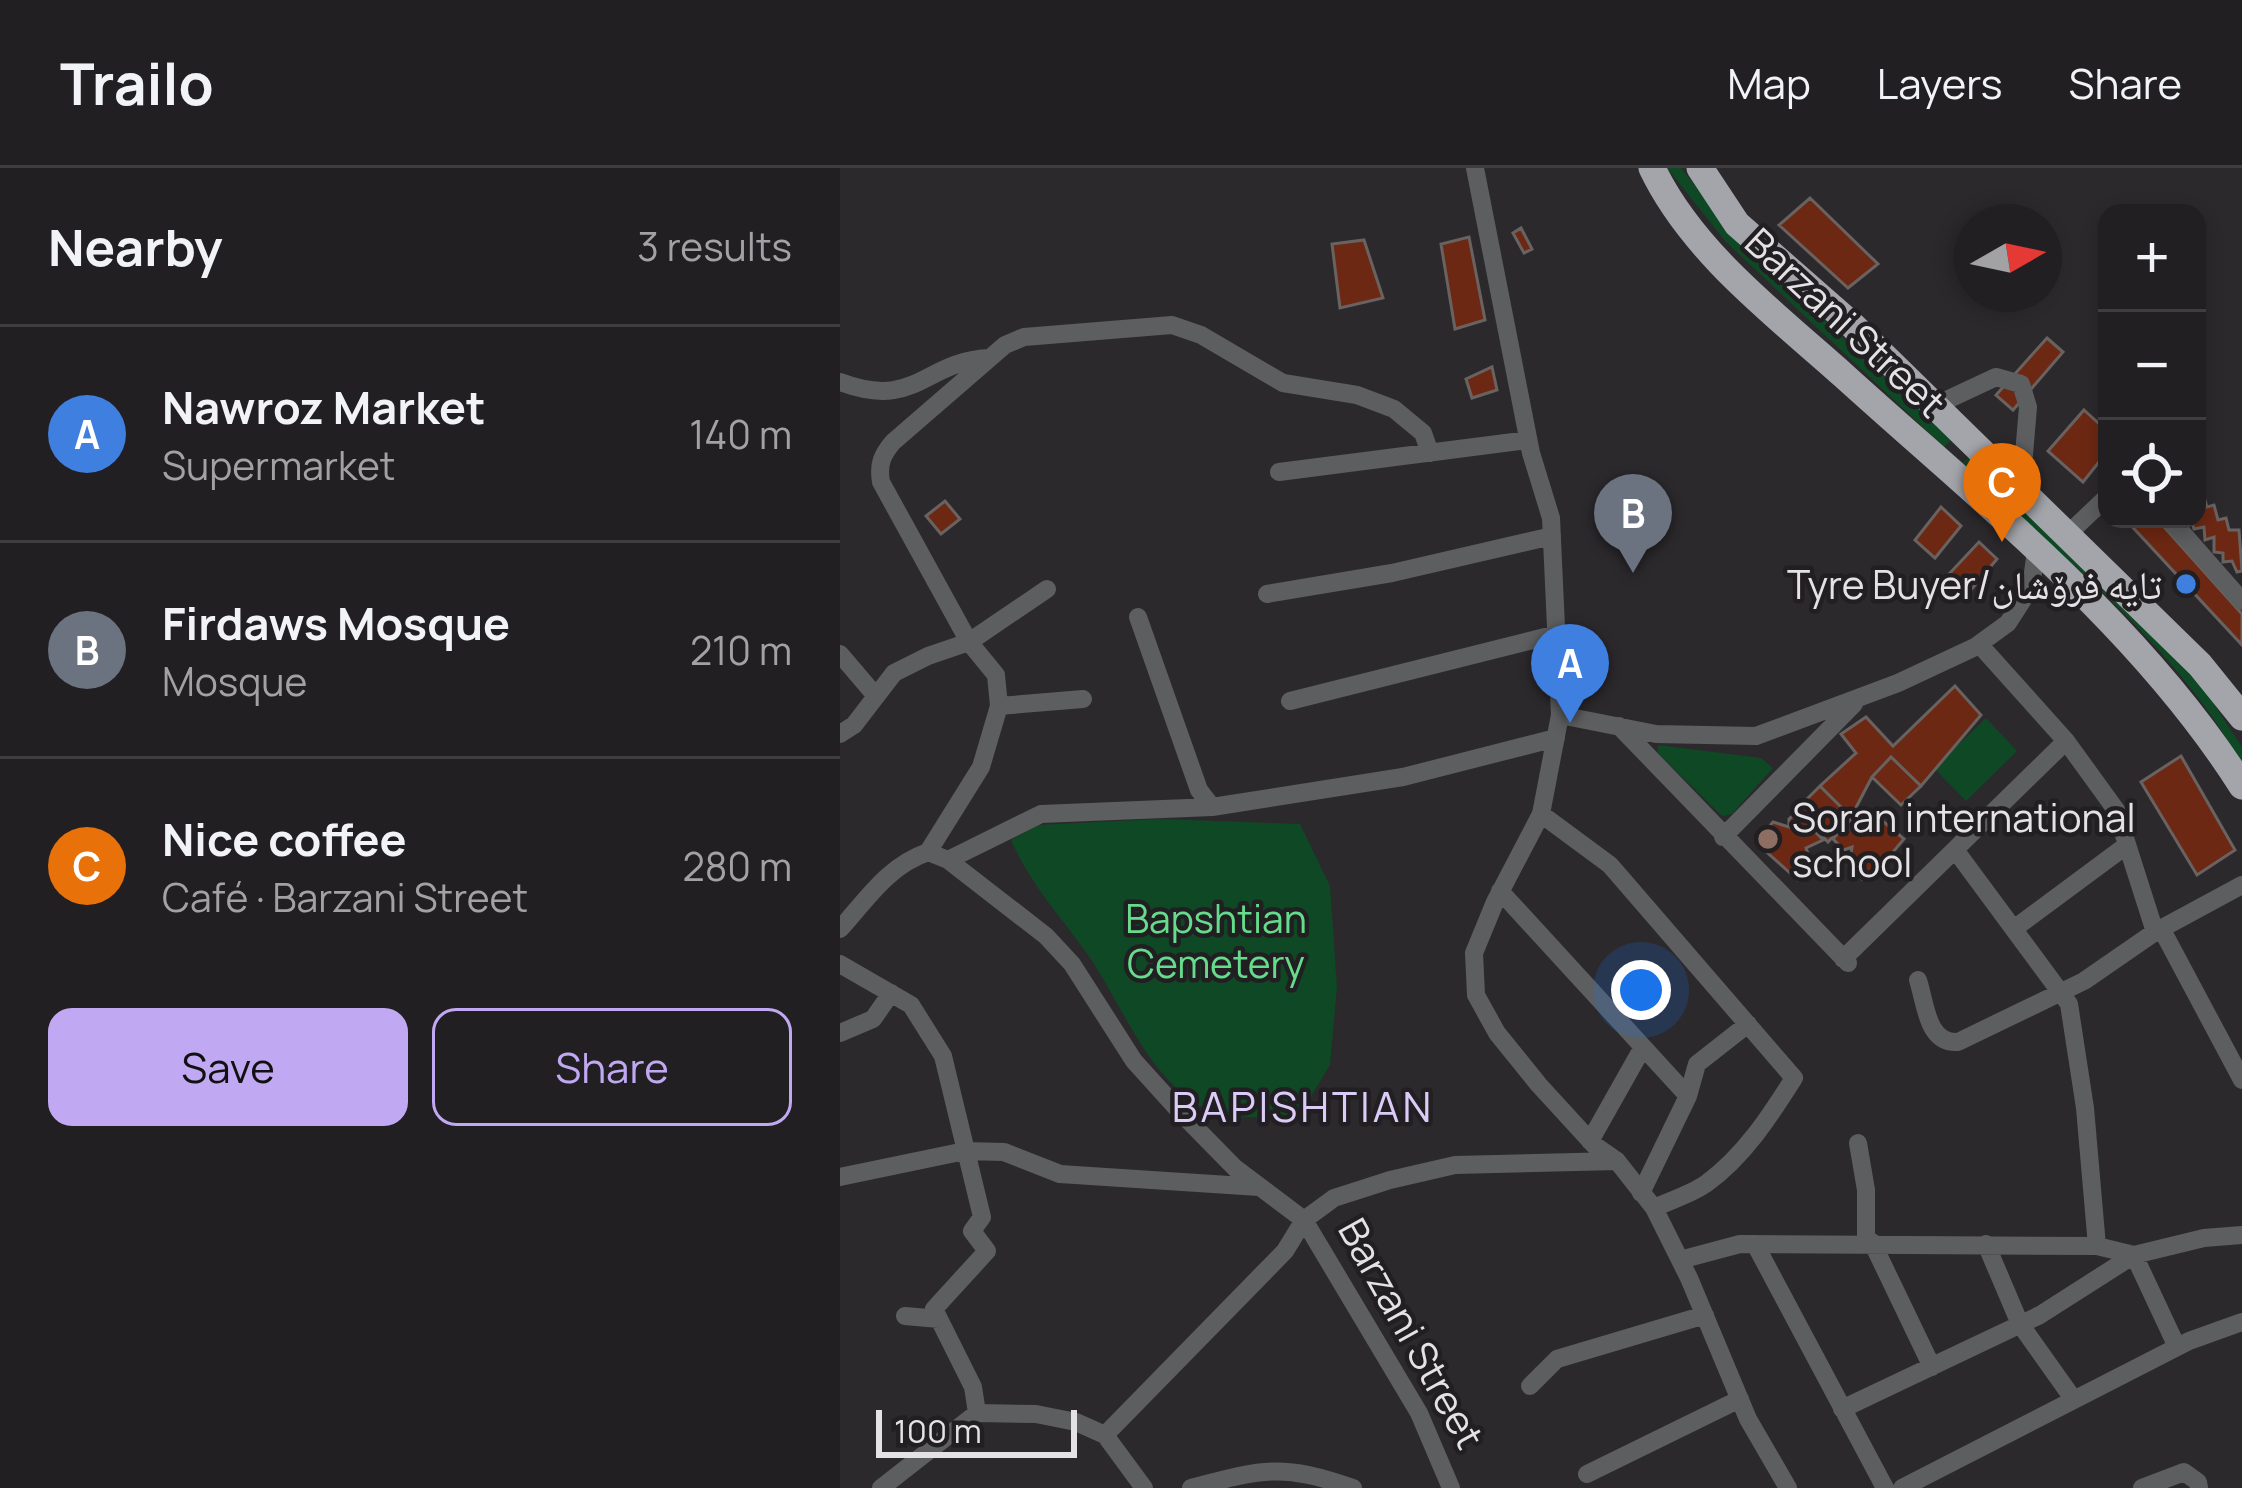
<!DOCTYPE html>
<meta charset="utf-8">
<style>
body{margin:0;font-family:Manrope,"Noto Naskh Arabic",sans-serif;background:#2d2c2e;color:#f1f3f6}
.controls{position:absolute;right:36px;top:36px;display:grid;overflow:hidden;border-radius:24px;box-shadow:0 6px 18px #0003}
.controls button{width:108px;height:108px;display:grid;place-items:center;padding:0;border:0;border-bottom:3px solid #3e3d3f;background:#211f21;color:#f1f3f6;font:60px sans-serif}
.compass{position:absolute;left:1114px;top:36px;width:108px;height:108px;border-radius:50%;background:#211f21;box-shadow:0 6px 18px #0003;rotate:81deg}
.scale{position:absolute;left:36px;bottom:30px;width:201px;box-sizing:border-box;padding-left:12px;border:6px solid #e4e2e5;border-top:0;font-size:33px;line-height:42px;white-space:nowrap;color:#e4e2e5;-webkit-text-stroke:9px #221f22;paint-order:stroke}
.you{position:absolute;left:801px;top:822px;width:42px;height:42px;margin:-30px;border:9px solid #fff;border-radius:50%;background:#1a73e8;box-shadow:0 0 0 18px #1a73e833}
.badge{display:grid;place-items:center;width:78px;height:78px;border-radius:50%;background:#c1a8f3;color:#fff;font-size:39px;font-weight:700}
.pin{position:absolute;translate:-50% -99px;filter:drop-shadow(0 3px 6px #0008)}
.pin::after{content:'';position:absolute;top:63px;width:42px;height:36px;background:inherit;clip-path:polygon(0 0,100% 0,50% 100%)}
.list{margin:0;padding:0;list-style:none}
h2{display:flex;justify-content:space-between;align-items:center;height:156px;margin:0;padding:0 48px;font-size:51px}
h2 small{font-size:39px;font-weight:400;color:#a2a2a5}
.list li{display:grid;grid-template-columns:78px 1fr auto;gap:36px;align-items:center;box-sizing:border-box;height:216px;padding:0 48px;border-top:3px solid #3e3d3f}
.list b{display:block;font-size:45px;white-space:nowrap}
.list p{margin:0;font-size:39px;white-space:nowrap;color:#a2a2a5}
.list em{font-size:39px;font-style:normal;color:#a2a2a5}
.actions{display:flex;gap:24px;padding:36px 48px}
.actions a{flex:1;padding:27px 0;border:3px solid #c1a8f3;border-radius:24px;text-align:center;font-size:42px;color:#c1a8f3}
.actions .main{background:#c1a8f3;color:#111}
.icon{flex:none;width:66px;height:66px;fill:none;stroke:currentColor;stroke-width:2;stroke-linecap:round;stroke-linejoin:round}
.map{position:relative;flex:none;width:1402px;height:1320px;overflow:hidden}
header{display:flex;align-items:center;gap:72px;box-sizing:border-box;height:168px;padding:0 60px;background:#211f21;border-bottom:3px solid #3e3d3f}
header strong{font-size:57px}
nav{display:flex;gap:66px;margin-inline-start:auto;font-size:42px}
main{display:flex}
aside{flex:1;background:#211f21}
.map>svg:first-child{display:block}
.green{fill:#0f4825}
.building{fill:#6d2813;stroke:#686260;stroke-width:3}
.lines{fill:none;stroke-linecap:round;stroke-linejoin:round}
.minor{stroke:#5d5e60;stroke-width:18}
.highway{stroke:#a4a5aa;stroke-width:27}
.shop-dot{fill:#3f7fe0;stroke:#221f22;stroke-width:4.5}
.education-dot{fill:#8d6e63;stroke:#221f22;stroke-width:4.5}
.labels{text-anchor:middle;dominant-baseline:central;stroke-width:9;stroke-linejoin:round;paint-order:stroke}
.street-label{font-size:39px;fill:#e4e2e5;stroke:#221f22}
.poi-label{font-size:39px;fill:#e4e2e5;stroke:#221f22;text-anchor:end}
.park-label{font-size:39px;fill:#64dc8b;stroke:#221f22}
.neighbourhood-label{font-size:42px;letter-spacing:3px;fill:#daccf7;stroke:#221f22}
</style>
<header>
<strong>Trailo</strong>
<nav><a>Map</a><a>Layers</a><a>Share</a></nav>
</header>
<main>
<aside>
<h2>Nearby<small>3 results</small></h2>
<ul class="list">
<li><span class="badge" style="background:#3f7fe0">A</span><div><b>Nawroz Market</b><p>Supermarket</p></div><em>140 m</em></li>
<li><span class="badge" style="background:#6b7280">B</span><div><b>Firdaws Mosque</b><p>Mosque</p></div><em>210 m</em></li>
<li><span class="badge" style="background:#e8710a">C</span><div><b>Nice coffee</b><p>Café · Barzani Street</p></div><em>280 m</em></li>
</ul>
<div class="actions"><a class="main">Save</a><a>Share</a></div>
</aside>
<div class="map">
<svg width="1402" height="1320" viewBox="0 0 1402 1320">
<rect width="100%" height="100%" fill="#2c292c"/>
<path class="green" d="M827,0H841L894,67L1111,272L1104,279L886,74Z
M1130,288L1349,498L1402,579V597C1338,478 1219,387 1122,295Z
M1146,550L1177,583L1126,633L1094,600Z
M818,577L921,590L933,600L892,646L882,648L818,585Z
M319,651L460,656L490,718L497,819L490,897L457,951C434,949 385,951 366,941C304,909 282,832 243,780C216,743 190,715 171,672L198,657Z"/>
<path class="building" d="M970,30L1038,96L1008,120L939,57Z
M681,60L692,81L684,85L673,65Z
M629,69L645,152L615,161L601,76Z
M524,72L543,130L500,140L492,76Z
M1207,170L1223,184L1173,242L1156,227Z
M652,199L657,222L632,230L626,211Z
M1244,242L1267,263V284L1243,314L1208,283Z
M1357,326H1363L1367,339L1374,337L1378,352L1386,350L1389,362H1399L1402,403L1397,404L1392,393L1383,394V385L1374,384V369L1365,372L1364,359L1354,361L1351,351H1357Z
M105,333L120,351L101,366L86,348Z
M1101,339L1121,358L1095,390L1075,372Z
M1285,351H1317L1402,446V477Z
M1139,374L1157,391L1130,423L1109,406Z
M1115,518L1141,547L1081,618L1051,589L1032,609L1011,649L980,618L1016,585L1001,566L1026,549L1053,578Z
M1341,588L1395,682L1357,707L1301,614Z
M1051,589L1081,618L1061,637L1032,609Z
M980,618L1011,649L988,674L957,641Z
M1018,643L1030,654L1027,657L1031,661L1044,654L1064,671L1032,709L1027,706L1022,711L1009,697L1012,679L1004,682L993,671Z
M957,644L983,672L966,680L972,696L969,704L958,712L922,680L920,670L933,654L949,659V651Z"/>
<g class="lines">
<path class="minor" d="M635,0L691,285L711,350L720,547L701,646L655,734L634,785L636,827L657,865L699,917L754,977L777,993L814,1040L849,1110L908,1251L948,1320
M0,214C76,243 84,193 149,190
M1094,238L1156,209L1181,216L1188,239L1181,322
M439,304L688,272
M1330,351L1402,433
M1227,367L1267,329
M427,426L552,405L712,368
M298,449L359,622L372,639L563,609L716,570
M1139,476L1226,573L1276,642L1315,764
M0,486L35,527
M450,533L717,466
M159,538L243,531
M720,547L816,566L916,568L1058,515L1135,479L1168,455L1191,419L1196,383
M779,558L1008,795
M0,566L14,557L54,505L88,488L129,474L207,421
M701,646L770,697L954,910C930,948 904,988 867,1015C852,1026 831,1032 814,1040
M883,669L1014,536
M1116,683L1229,836L1245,940L1257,1078
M88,684L141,599L159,538L156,507L129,474L41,314C38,296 42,287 53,274L165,177L184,169L332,157L361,167L443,215L517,227L554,241L583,265L590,285
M108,692L201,646L372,639
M660,723L848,928
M1175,760L1287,677
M1321,760L1402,912
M0,761C28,730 48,698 88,684L108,692L206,768L232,796L294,893L342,946L395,1000L464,1052L579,1245L611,1320
M1003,791L1226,573
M0,796L71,837L103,888L142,1049L132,1063L147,1083L94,1141L133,1219L137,1245
M1078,812C1086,837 1087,876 1118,874L1244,813L1315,764L1402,717
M0,865L33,851L51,825
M750,973L803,879
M1018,975L1026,1022V1074
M0,1009L125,983L164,984L220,1006L419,1019
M801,1025L848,928L857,896L908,856
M1032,1074L1092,1199
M915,1076L1045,1320
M1146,1076L1180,1156L1234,1232
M840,1092L900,1076L1257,1078L1294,1087L1364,1070L1402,1067
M65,1148L99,1151
M690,1218L717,1191L865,1147
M1002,1241L1200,1147L1294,1087L1337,1179
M265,1267L445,1083L464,1052L494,1030L550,1012L615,997L777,993
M747,1306L900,1231
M41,1320L137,1245L196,1246L236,1254L265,1267L304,1320
M351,1320C423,1301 441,1295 513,1320
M1062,1320L1349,1173L1402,1154
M1302,1320L1344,1304L1358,1314L1359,1320"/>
<path class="highway" d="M812,0C852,84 935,146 1003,207C1143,334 1300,457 1402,618
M860,0L897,56L1012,157L1360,497L1402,549"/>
</g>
<circle class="shop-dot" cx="1346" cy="416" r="12"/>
<circle class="education-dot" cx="928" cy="671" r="12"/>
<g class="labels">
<g class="street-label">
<text transform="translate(1006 154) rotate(43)">Barzani Street</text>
<text transform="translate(572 1165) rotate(61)">Barzani Street</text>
</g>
<g class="poi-label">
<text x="1322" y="416">Tyre Buyer/تایە فرۆشان</text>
<text x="952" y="649" text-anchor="start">Soran international<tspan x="952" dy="45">school</tspan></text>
</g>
<g class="park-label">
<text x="376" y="750">Bapshtian<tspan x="376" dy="45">Cemetery</tspan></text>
</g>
<g class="neighbourhood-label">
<text x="463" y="938">BAPISHTIAN</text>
</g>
</g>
</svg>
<div class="controls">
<button>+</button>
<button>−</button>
<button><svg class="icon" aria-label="locate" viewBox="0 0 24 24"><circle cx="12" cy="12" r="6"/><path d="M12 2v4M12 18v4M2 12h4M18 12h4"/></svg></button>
</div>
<svg class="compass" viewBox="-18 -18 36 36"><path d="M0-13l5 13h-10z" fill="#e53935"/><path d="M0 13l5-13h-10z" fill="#a2a2a5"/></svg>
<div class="scale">100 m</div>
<div class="you"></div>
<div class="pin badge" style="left:730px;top:555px;background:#3f7fe0">A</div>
<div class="pin badge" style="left:793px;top:405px;background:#6b7280">B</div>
<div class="pin badge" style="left:1162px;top:374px;background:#e8710a">C</div>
</div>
</main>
